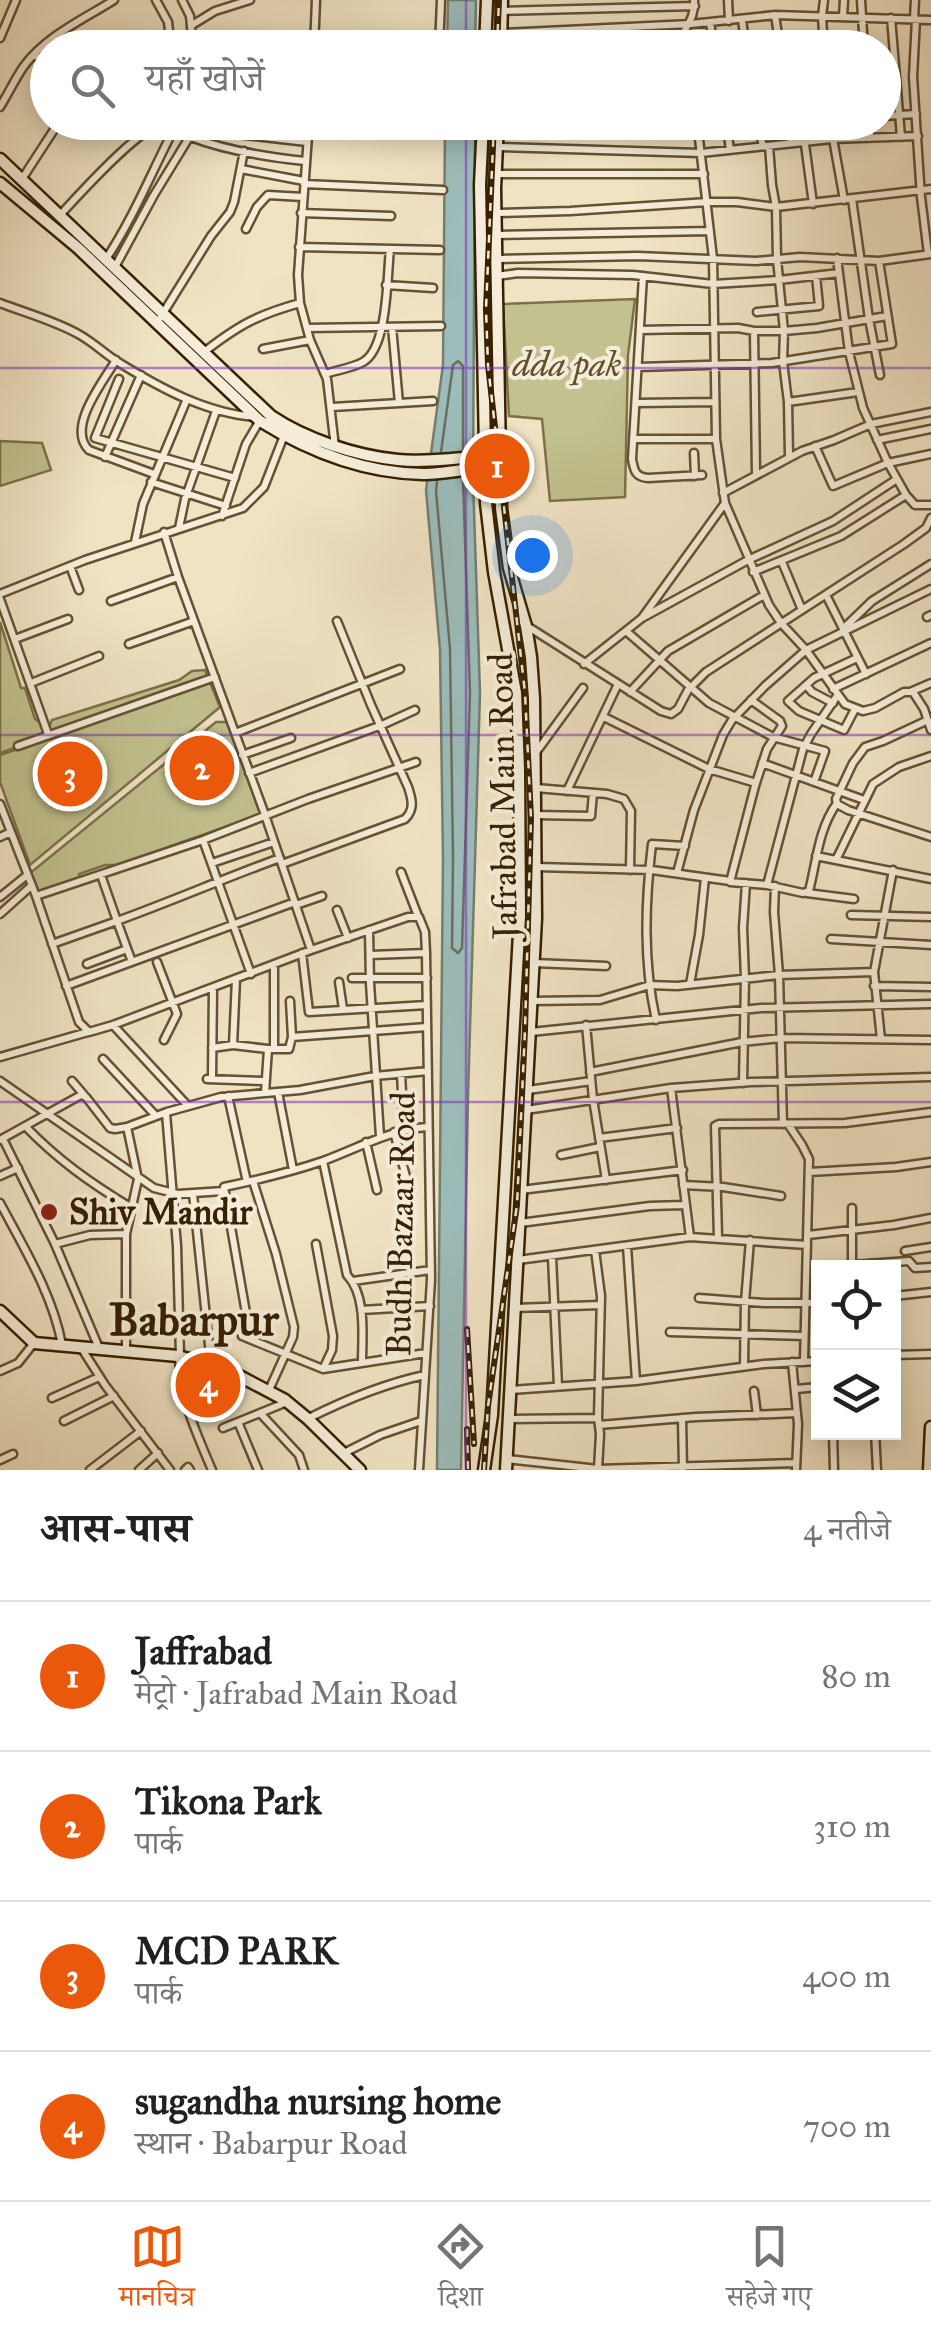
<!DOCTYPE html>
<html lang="hi">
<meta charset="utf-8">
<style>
body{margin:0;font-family:"IM FELL Great Primer","Noto Serif Devanagari",serif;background:#f2f2f2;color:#202124}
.controls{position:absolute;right:30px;bottom:30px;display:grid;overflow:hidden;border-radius:0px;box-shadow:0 5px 25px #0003}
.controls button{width:90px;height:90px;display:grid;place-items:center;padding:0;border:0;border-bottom:2px solid #e0e0e0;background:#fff;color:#202124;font:50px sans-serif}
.you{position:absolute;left:532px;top:555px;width:35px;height:35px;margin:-25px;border:8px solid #fff;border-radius:50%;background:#1a73e8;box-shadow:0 0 0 15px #1a73e833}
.badge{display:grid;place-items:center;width:65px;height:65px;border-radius:50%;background:#ea580c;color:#fff;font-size:32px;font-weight:700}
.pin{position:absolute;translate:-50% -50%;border:5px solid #fff;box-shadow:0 2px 10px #0006}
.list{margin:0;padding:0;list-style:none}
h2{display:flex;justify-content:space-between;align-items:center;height:130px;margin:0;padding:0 40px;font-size:42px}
h2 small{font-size:32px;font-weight:400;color:#757577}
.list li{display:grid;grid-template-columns:65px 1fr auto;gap:30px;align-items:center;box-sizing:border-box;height:150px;padding:0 40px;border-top:2px solid #e0e0e0}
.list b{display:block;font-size:38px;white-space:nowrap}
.list p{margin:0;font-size:32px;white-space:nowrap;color:#757577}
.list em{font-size:32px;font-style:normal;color:#757577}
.icon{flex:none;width:55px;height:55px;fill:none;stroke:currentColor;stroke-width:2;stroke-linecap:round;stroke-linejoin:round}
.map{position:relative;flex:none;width:931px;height:1470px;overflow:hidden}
.search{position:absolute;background:#fff;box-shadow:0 5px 25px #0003;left:30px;right:30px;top:30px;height:110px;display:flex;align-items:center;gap:25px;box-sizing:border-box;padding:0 35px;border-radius:55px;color:#757577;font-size:38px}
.sheet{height:730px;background:#fff}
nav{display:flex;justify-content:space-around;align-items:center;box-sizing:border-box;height:140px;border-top:2px solid #e0e0e0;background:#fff;font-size:28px;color:#757577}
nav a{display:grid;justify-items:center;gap:5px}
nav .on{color:#ea580c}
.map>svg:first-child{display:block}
.green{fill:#c2c18f;stroke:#7c7148;stroke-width:2.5}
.water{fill:#9cbdbb;stroke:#747f71;stroke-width:2.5}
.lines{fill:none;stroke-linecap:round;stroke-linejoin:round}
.shore{stroke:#6a6f5e;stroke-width:2.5}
.street-casing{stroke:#655232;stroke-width:11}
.secondary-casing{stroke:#372101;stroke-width:15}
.street{stroke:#f5edd9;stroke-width:6}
.secondary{stroke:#f5edd9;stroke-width:10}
.rail-casing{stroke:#372101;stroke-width:6}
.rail{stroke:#f5edd9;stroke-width:2.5;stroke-dasharray:8;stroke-linecap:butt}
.grid{fill:none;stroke:#7b2cbf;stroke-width:2.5;stroke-opacity:0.55}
.poi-dot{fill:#8f2418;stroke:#f5edd9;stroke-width:4}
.labels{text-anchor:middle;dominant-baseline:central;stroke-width:8;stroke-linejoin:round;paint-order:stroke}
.park-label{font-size:35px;font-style:italic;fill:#61512c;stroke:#f5edd9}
.street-label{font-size:35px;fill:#372101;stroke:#f5edd9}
.poi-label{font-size:35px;font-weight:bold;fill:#372101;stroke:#f5edd9;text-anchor:start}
.district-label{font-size:45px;font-weight:bold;fill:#372101;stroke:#f5edd9}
</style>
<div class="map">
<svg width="931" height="1470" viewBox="0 0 931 1470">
<rect width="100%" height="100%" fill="#f0e3c4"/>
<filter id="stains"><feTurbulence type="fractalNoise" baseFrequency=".002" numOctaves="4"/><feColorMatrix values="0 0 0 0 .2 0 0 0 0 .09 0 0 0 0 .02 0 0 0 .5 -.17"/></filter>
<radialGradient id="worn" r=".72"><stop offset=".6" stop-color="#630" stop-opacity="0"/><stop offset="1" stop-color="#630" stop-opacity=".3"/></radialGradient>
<path class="green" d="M635,299L628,355L625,497L550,501L542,419L509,416L503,304Z
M0,441L42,443L51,470L0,486Z
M0,622L21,688H25L35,719L42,724L44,734L39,739L0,753Z
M205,670L220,707L30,865L0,782V755L42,741L52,720L179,680L192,671Z
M216,722H227L261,814L118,865H105L79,874L80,879L43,894L36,890L29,874Z"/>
<path class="water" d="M448,0H476L475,47H447Z
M445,123H475L473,480L480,693L468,1096L461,1470H437L443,858L440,650L426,490L443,365Z"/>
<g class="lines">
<path class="shore" d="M441,452L453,365L458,361L463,366V450
M437,481L436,491L450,649L453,858L452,948L458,953L462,948L470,693L463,478"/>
<g class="street-casing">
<path id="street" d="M156,0L168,22L171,48
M182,0L190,16L193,48
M728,0L729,21
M824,0L822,16L824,48
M861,0L864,48
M503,11L695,6
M775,15L780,48
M843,16L844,0
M891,18L901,137
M914,19L915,0
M916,19L913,77L921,197L928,254
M742,20L746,48
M710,22L714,48
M192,25L215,11L250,0
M626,28V48
M502,33L691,24L775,15L931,20
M0,38L16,0
M314,48L316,0
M439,48L441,0
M680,48C681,26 695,25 694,0
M34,55L48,62
M0,107C8,94 15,79 24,66C46,36 84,19 114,0
M884,116L916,114
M293,122L309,124
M309,122L298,275L300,303L310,340L327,379L335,447
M451,122L482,125
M697,122L713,258L716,439L725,503L769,605L781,623L806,650L845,704L863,711L875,708L904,692H913L924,709L931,730
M726,122L730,150
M757,122L763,146
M789,122L791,143
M802,122L813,204
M830,122L844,200
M869,122L870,138
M499,123L526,122
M228,133L307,142
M769,146L772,185L776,207L777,259L784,331L783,362L788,402L789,456
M498,147L701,153L832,139L918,136
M241,169L304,181
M497,174H704
M22,179L59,122
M304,184L443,190
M852,199L869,319L880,375
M301,213L391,216
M497,213L570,211L708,202H737L776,207L931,189
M60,215C78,196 140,126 164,123C174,122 182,133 191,137C227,151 267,157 305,161
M246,229L257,207L268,195L303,197
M496,235L710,231
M299,247L440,250
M837,258L849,352L863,408L888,463L906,495L915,505H931
M106,259C134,217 152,171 175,127
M496,259L638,256L756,261L800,257L879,261L931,254
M115,267L154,195L190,136L192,122
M497,276L518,273L633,275L713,284L779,280L839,273
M643,276L632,459C634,470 635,477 648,478L702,475
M386,285L433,288
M0,303C26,313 56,321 80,335C94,343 105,354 118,362C160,388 206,413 255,417
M757,312L819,306L816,276
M157,323L211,236L230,212L234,202L244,151
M392,327L399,403
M307,328L441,326
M640,330L738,328L754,331H784L817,328L887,316
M754,331L756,474
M263,349L310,340
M204,352C239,325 257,315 300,303
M116,360C103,382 66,428 89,450L154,474
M638,367L772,363L892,344L879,261
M325,374C337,370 352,368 363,362C388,348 387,276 390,249
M119,379L95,438L235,478
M788,402L858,392
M637,403L715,402
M332,407L433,401
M633,439H716
M877,440L931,429
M815,446L833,486L888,463L931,454
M694,453L695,476
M105,457L141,375
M151,482L226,506
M723,493L802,451L834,440L871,424L931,412
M222,516L246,444L259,422
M179,528L185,499L216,411
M164,532L178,577L264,812L311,950
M135,542L143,504L187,399
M782,562L802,610
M70,566L79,590
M753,572L841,536L906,495
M0,594L85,560L243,508L264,487L285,433
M826,595L866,674
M0,599L48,734
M111,601L178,577
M927,617L931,615
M642,618L748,560L833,521L897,479
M527,626L661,711L671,714L678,709L688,690L706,672L904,544L926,528L931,518
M843,629L872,601L931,564
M626,631L709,703L773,737L825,751L814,782
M15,639L68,619
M129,644L194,621
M584,664L642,618L725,503
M31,683L99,656
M806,685L812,692L833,703
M833,689L931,643
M630,692L668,651L764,595
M910,692L931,683
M751,700L780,721L782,726L767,749L755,786L730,882L767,885L803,893L809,891C817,860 818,830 837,803
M855,709L844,730L799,711L788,701L814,678L857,658
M604,717L709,769L756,783
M928,720L883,741L865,747L853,763L836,799L837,804L848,810L931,837
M235,733L400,669
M18,746L215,677
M537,751L583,688
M242,755L291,738
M762,763L864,800
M249,773L382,725L415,710
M536,788L607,794L624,799L631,811L630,870
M567,791L618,684
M0,804L36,896L79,1022L89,1032L113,1025L311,950L408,917H419L425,932L426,953L431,1280L419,1470
M535,815L591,816L593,793
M0,837L11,832
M203,840L251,974
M816,856L931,879
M836,860L873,784L899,767L931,756
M212,863L274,842
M282,864L405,819C415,809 412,799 408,787L371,705L337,621
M537,867L652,870L730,881
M401,872L418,916
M677,873L694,810L723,735L732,720L765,686L806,650L931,589
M767,885L803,749L811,734L837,696
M775,886L774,912L779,975L783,1124
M807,893L854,899
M36,896L203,840L308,799L416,762
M0,897L26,876
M296,905L322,896
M337,910L348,938
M0,914L30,887
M851,915L931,917
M369,930L370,983L380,1136
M831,939L931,945
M52,944L117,921L101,875
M302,953L309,1012L427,1005
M370,955L426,953
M132,962L117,921C172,901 225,878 280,858
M157,962L177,1014L164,1040
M534,963L606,966
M87,964L127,949
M274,964V1049
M352,978H427
M339,982L343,1009
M690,984L699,935L705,878
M66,986L295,902
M874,986L931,987
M290,1001L292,1037
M532,1001L600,1000L650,985L677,986L779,975L874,972
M656,1020C643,962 645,903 652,844L685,846
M113,1025L187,1105
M586,1025L593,1099L606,1180
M531,1032L761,1008L931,1004
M881,1039L874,972L893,870
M233,1045L236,979
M212,1048L233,1045L268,1049
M0,1057L88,1032
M103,1059L156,1116
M590,1072L742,1042L781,1038L931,1040
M401,1074L404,1130
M207,1079L264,1081
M212,1079L213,988
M0,1081L154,1188L178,1194L224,1191
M72,1081L84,1095
M743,1083L745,978L743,928L746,883
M671,1088L690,1237
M528,1090L591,1081
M278,1092L293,1170
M265,1093L268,1049H289L292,1037L427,1027
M228,1096L247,1182
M526,1110L671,1088L751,1082L931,1077
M166,1113L177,1246L180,1356
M788,1124L802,1145L809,1159L804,1362
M25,1126C58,1160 89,1182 130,1207
M394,1132L411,1195
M599,1138L677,1128
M3,1139L55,1244L99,1348
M0,1140L81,1095L86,1097L110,1128L115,1129L127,1127L167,1112L221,1097L300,1090L375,1076L428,1071
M366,1142L377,1190
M561,1155L600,1147
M323,1161L347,1275C367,1296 362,1336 362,1363
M809,1172L896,1167L931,1162
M0,1176L18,1168
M253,1181L276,1254L294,1327L293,1337L269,1390
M683,1185L723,1187L781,1196
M521,1190L683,1170
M193,1194L211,1364
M0,1203C24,1248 53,1295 62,1345
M520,1223L650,1206L684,1205
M808,1235L894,1225L931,1218
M718,1237L715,1126L719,1124L845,1123L931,1112
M55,1244L90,1235L126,1234
M316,1244L333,1336L332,1350L323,1369
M627,1246L636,1381
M595,1250L601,1296L598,1418
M905,1251L931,1247
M552,1257L558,1386
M518,1260L690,1237L807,1245
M852,1265L909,1261L915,1268L931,1267
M852,1266V1208
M353,1281L430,1270
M894,1296L931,1292
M699,1298L764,1303H818
M515,1308L600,1305
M361,1310L430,1306
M670,1332L804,1336
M82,1349L105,1385L170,1470
M126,1351V1234L138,1179L127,1127
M426,1353L323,1369L242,1336L246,1313L224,1187C257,1180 291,1172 323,1161C358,1148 389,1130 427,1127
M894,1355L931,1354
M179,1357C180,1399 196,1432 212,1470
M792,1362L798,1424L796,1470
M744,1366L745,1302L750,1240
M0,1371L18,1363L34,1343
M796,1389L818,1387
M511,1390L636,1381L764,1364L818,1361
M754,1391L757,1415
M52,1398L99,1377
M287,1402L260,1413L299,1455L304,1470
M309,1418C347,1399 383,1384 425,1375
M682,1418L683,1469
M509,1419L598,1418L600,1434L598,1469
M64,1421L114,1396
M238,1422L258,1470
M599,1425L696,1417L797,1413
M223,1428L260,1413
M833,1432L834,1470
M875,1432L877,1470
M344,1453L380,1435L421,1421
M507,1459L598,1469L795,1463
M0,1460L13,1454
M90,1470L141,1431
M139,1470L158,1453
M185,1470L188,1467L190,1470"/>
</g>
<g class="secondary-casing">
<path id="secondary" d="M485,48L487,0
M501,48L502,0
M483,122L480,185L486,503L494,572L516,693L519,769L520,916L492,1415L484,1470
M498,122L495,189L501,508L509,568L526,626L531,657L534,699L536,918L506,1470
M0,159L271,416C305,439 356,456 398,460C426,463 457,458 485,456
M0,183L78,248L260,421C310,452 363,473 423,474C443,474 465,469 485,467
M0,1311L34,1343L178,1356L228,1370L285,1400L308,1419L360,1470
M929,1470L931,1427"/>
</g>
<use href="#street" class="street"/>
<use href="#secondary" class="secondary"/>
<g class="rail-casing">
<path id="rail" d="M497,48L499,0
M467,1329L474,1444
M467,1429L468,1470
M484,1470L488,1406L517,1205L525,1030L531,818L525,693L488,365L486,309L494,122"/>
</g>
<use href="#rail" class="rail"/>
</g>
<path class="grid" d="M466,0V48M466,122V1470M0,368H931M0,735H931M0,1102H931"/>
<circle class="poi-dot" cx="49" cy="1212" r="10"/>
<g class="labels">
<g class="park-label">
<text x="567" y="364">dda pak</text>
</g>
<g class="street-label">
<text transform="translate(503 796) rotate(-91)">Jafrabad Main Road</text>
<text transform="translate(401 1224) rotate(-89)">Budh Bazaar Road</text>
</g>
<g class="poi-label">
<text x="69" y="1212">Shiv Mandir</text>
</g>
<g class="district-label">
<text x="194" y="1319">Babarpur</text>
</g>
</g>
<rect width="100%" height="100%" filter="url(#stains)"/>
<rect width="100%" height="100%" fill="url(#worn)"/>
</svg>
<div class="controls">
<button><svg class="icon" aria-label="locate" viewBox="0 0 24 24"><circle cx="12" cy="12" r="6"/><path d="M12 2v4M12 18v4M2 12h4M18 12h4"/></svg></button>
<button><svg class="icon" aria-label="layers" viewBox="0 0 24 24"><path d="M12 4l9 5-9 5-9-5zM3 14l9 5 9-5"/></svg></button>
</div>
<div class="you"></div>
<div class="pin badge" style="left:497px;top:466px">1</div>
<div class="pin badge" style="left:202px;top:768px">2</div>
<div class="pin badge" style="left:70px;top:774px">3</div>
<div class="pin badge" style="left:208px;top:1385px">4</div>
<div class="search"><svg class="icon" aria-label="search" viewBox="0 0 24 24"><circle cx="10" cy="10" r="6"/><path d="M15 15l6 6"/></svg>यहाँ खोजें</div>
</div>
<section class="sheet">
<h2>आस-पास<small>4 नतीजे</small></h2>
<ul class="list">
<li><span class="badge">1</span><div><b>Jaffrabad</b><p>मेट्रो · Jafrabad Main Road</p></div><em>80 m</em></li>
<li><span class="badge">2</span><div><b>Tikona Park</b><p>पार्क</p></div><em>310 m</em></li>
<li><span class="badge">3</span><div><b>MCD PARK</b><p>पार्क</p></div><em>400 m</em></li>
<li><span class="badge">4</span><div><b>sugandha nursing home</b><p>स्थान · Babarpur Road</p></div><em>700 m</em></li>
</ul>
</section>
<nav>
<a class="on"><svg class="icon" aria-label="map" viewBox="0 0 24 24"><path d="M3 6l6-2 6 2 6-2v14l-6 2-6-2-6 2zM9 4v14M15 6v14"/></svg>मानचित्र</a>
<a><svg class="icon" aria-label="directions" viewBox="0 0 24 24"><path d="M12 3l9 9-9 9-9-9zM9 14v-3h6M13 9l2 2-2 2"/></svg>दिशा</a>
<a><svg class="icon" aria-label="saved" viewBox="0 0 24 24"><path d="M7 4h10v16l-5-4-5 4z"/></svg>सहेजे गए</a>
</nav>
